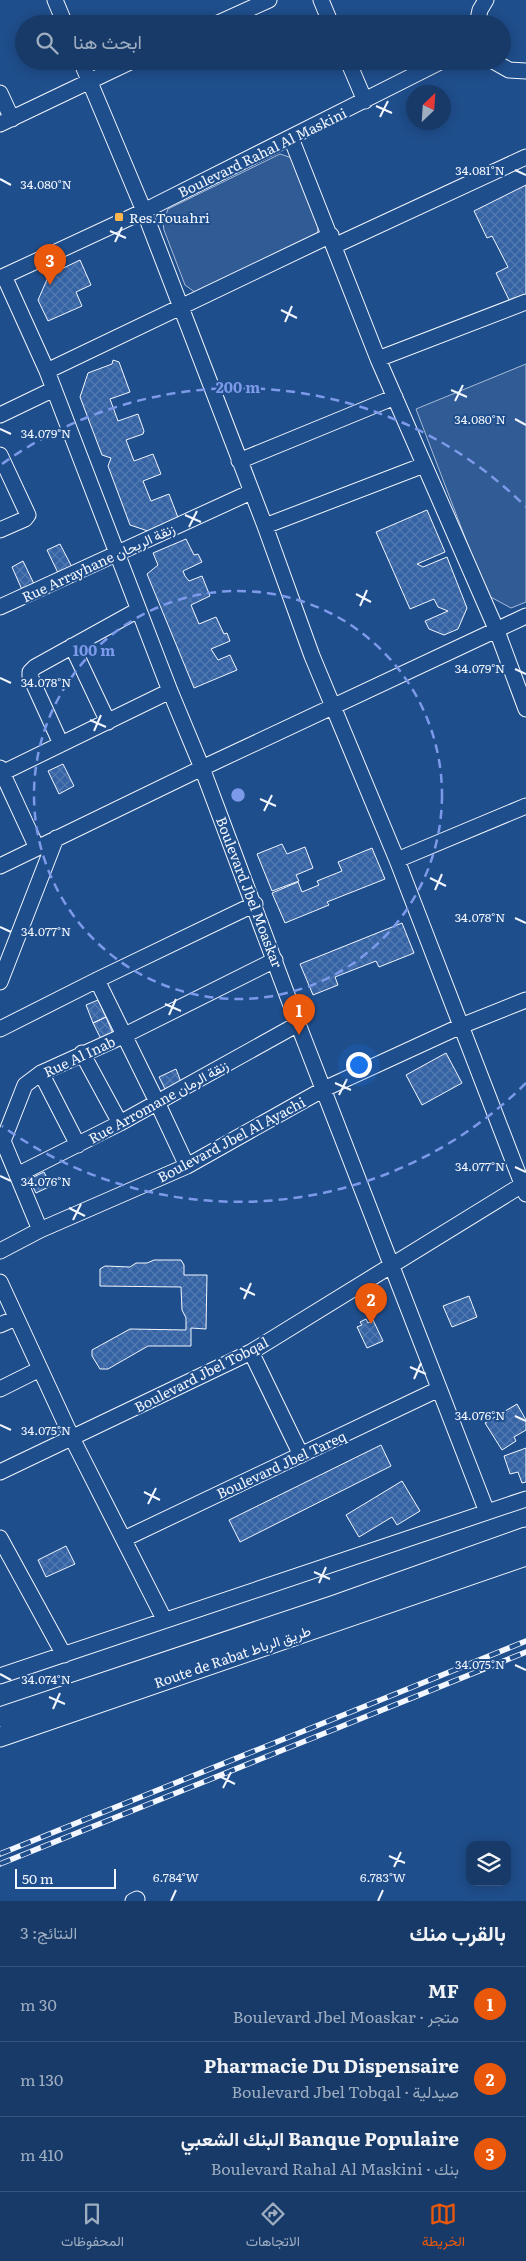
<!DOCTYPE html>
<html lang="ar">
<meta charset="utf-8">
<style>
body{margin:0;font-family:Literata,Vazirmatn,serif;background:#20416f;color:#f1f3f6;direction:rtl}
.controls{position:absolute;right:15px;bottom:15px;display:grid;overflow:hidden;border-radius:10px;box-shadow:0 2px 12px #0003}
.controls button{width:45px;height:45px;display:grid;place-items:center;padding:0;border:0;border-bottom:1px solid #36547d;background:#173a69;color:#f1f3f6;font:25px sans-serif}
.compass{position:absolute;left:406px;top:85px;width:45px;height:45px;border-radius:50%;background:#173a69;box-shadow:0 2px 12px #0003;rotate:25deg}
.scale{position:absolute;left:15px;bottom:12px;width:101px;box-sizing:border-box;padding-left:5px;border:2px solid #f2f6ff;border-top:0;font-size:14px;line-height:18px;white-space:nowrap;color:#f2f6ff;-webkit-text-stroke:4px #1f4e8c;paint-order:stroke}
.you{position:absolute;left:358px;top:1064px;width:18px;height:18px;margin:-12px;border:4px solid #fff;border-radius:50%;background:#1a73e8;box-shadow:0 0 0 8px #1a73e833}
.badge{display:grid;place-items:center;width:32px;height:32px;border-radius:50%;background:#ea580c;color:#fff;font-size:16px;font-weight:700}
.pin{position:absolute;translate:-50% -41px;filter:drop-shadow(0 1px 2px #0008)}
.pin::after{content:'';position:absolute;top:26px;width:18px;height:15px;background:inherit;clip-path:polygon(0 0,100% 0,50% 100%)}
.list{margin:0;padding:0;list-style:none}
h2{display:flex;justify-content:space-between;align-items:center;height:65px;margin:0;padding:0 20px;font-size:21px}
h2 small{font-size:16px;font-weight:400;color:#9eadc0}
.list li{display:grid;grid-template-columns:32px 1fr auto;gap:15px;align-items:center;box-sizing:border-box;height:75px;padding:0 20px;border-top:1px solid #36547d}
.list b{display:block;font-size:19px;white-space:nowrap}
.list p{margin:0;font-size:16px;white-space:nowrap;color:#9eadc0}
.list em{font-size:16px;font-style:normal;color:#9eadc0}
.icon{flex:none;width:28px;height:28px;fill:none;stroke:currentColor;stroke-width:2;stroke-linecap:round;stroke-linejoin:round}
.map{position:relative;flex:none;width:526px;height:1901px;overflow:hidden;direction:ltr}
.search{position:absolute;background:#173a69;box-shadow:0 2px 12px #0003;left:15px;right:15px;top:15px;height:55px;display:flex;align-items:center;gap:12px;box-sizing:border-box;padding:0 18px;border-radius:28px;color:#9eadc0;font-size:19px}
.sheet{height:290px;background:#173a69}
nav{display:flex;justify-content:space-around;align-items:center;box-sizing:border-box;height:70px;border-top:1px solid #36547d;background:#173a69;font-size:14px;color:#9eadc0}
nav a{display:grid;justify-items:center;gap:2px}
nav .on{color:#ea580c}
.map>svg:first-child{display:block}
.grass{fill:#305b95;stroke:#a8bbd7}
.building{fill:url(#building-cross-hatch);stroke:#f2f6ff}
.lines{fill:none;stroke-linecap:round;stroke-linejoin:round}
.minor-casing{stroke:#f2f6ff;stroke-width:17}
.major-casing{stroke:#f2f6ff;stroke-width:21}
.minor{stroke:#1f4e8c;stroke-width:15}
.major{stroke:#1f4e8c;stroke-width:19}
.rail-casing{stroke:#f2f6ff;stroke-width:5.5}
.rail{stroke:#1f4e8c;stroke-width:4;stroke-dasharray:11;stroke-linecap:butt}
.ticks{fill:none;stroke:#f2f6ff;stroke-width:2}
.ring{fill:none;stroke:#7d9aea;stroke-width:2.5;stroke-dasharray:9 6}
.poi-dot{fill:#ffb74d;stroke:#1f4e8c;stroke-width:2}
.labels{text-anchor:middle;dominant-baseline:central;stroke-width:4;stroke-linejoin:round;paint-order:stroke}
.street-label{font-size:14px;fill:#f2f6ff;stroke:#1f4e8c}
.poi-label{font-size:14px;fill:#f2f6ff;stroke:#1f4e8c;text-anchor:start}
.ticks-label{font-size:12px;text-anchor:middle;fill:#f2f6ff;stroke:#1f4e8c;stroke-width:4;stroke-linejoin:round;paint-order:stroke}
.centre{fill:#7d9aea;stroke:#1f4e8c;stroke-width:2.5}
.ring-label{font-size:15px;text-anchor:middle;font-weight:bold;fill:#7d9aea;stroke:#1f4e8c;stroke-width:4;stroke-linejoin:round;paint-order:stroke}
</style>
<div class="map">
<svg width="526" height="1901" viewBox="0 0 526 1901">
<defs>
<pattern id="building-cross-hatch" width="8" height="8" patternUnits="userSpaceOnUse" patternTransform="scale(1.25)"><rect width="8" height="8" fill="#3563a3"/><path d="M0 0l8 8M0 8l8-8" fill="none" stroke="#537ab1"/></pattern>
</defs>
<rect width="100%" height="100%" fill="#1f4e8c"/>
<path class="grass" d="M280,154L292,158L319,220L317,236L196,293L185,285L164,230L163,223L168,209Z
M526,364V602L511,608L487,595L416,409Z"/>
<path class="building" d="M526,185V296L511,304L496,273L508,267L492,236L487,238L474,211Z
M80,260L91,285L76,292L82,306L48,321L38,300L49,275Z
M113,360L119,362L130,392L110,399L118,421L138,414L144,431L143,434L126,440L134,461L153,454L161,474L143,481L151,501L169,494L179,520L148,531L130,525L108,466L111,458L102,455L80,397L88,373L112,364Z
M427,510L445,552L417,564L423,567L447,557L467,608L458,629L444,635L429,629L425,621L448,611L438,607L434,599L410,609L376,532Z
M186,539L194,555L198,554L202,562L183,571L185,576L189,581L202,576L210,596L191,605L199,624L216,617L224,634L227,633L230,641L211,649L218,660L230,655L237,670L194,688L147,574L158,565L153,553Z
M60,544L73,569L59,575L47,550Z
M23,561L35,586L23,592L12,567Z
M63,764L74,786L59,794L48,771Z
M282,844L287,854L305,847L313,868L296,875L299,881L272,891L257,854Z
M372,848L385,879L327,902L329,905L285,923L272,893L298,882L302,892L319,885L317,881L342,871L338,862Z
M402,923L414,953L379,967L376,961L335,977L338,985L313,995L300,964Z
M98,1000L106,1017L93,1023L86,1005Z
M106,1017L114,1036L102,1041L93,1023Z
M446,1053L462,1083L422,1105L406,1075Z
M176,1069L181,1082L165,1089L159,1077Z
M44,1172L51,1186L36,1193L29,1179Z
M154,1260H181L184,1265V1275H207L206,1329L191,1328V1346H148L108,1369H100L92,1356V1350L130,1329L186,1330V1318L182,1310L181,1287L100,1286V1269L105,1266L130,1267L136,1263H147Z
M469,1296L477,1317L452,1327L443,1306Z
M366,1319L368,1323L373,1320L383,1341L367,1348L357,1327L362,1325L360,1322Z
M517,1404L526,1420V1430L514,1437L516,1441L502,1450L485,1423Z
M381,1445L391,1466L240,1542L229,1520Z
M526,1448V1482L522,1483L518,1472L510,1474L504,1456Z
M402,1481L420,1511L397,1525L392,1517L359,1537L346,1515Z
M66,1546L75,1564L46,1577L38,1560Z"/>
<g class="lines">
<g class="minor-casing">
<path id="minor" d="M55,0L65,24
M321,0L331,24
M216,24L269,0
M477,24L480,10L486,0
M81,61L144,211L265,526L312,656L397,860L526,1194
M348,61L365,101
M493,61L509,70L526,71
M0,93L12,119
M0,124L132,61
M291,138L378,359L497,631L526,709
M334,246L526,157
M4,276L47,371L170,691L202,768L298,1024L487,1512
M0,278L144,211L442,61
M378,359L526,302
M47,371L331,235
M0,415L54,389
M0,455L28,515L25,519L0,530
M239,461L395,397
M265,526L424,465
M0,607L251,492
M72,646L108,722
M61,744L30,676V672L35,667L138,610
M0,768L37,848
M0,774L170,691
M397,860L526,806
M0,866L202,768L526,616
M97,980L157,1102L187,1166
M0,982L56,838
M0,1029L97,980L255,904
M82,1053L120,1123
M41,1073L78,1145
M17,1175L120,1123L298,1024
M40,1230L3,1141L25,1085L41,1073L123,1036L275,960
M0,1251L40,1230L187,1166L324,1089L461,1026L526,1000
M0,1282L72,1438L164,1619
M0,1325L16,1318
M251,1352L301,1455
M0,1389L40,1369
M0,1472L251,1352L522,1185
M0,1538L64,1655
M124,1539L439,1389
M0,1676L526,1499
M133,1901L137,1899"/>
</g>
<g class="major-casing">
<path id="major" d="M0,1717L335,1605L526,1537
M0,1737L526,1556"/>
</g>
<use href="#minor" class="minor"/>
<use href="#major" class="major"/>
<g class="rail-casing">
<path id="rail" d="M0,1854L526,1641
M0,1864L526,1652"/>
</g>
<use href="#rail" class="rail"/>
</g>
<path class="ticks" d="M376,106L392,113M380,117L388,101M515,170L526,175M0,179L11,185M110,231L126,238M115,242L122,227M281,310L297,318M285,322L292,306M451,390L467,397M455,401L463,385M515,419L526,425M0,429L11,434M185,515L201,522M189,527L197,511M356,594L371,602M360,606L367,590M515,669L526,674M0,678L11,683M90,720L106,727M94,731L101,715M260,799L276,806M264,811L272,795M430,878L446,886M435,890L442,874M515,918L526,923M0,927L11,932M165,1004L181,1011M169,1015L176,999M335,1083L351,1090M339,1095L347,1079M515,1167L526,1172M0,1176L11,1181M69,1208L85,1216M73,1220L81,1204M240,1288L255,1295M244,1299L251,1283M410,1367L426,1374M414,1379L421,1363M515,1416L526,1421M0,1425L11,1430M144,1492L160,1500M148,1504L156,1488M314,1572L330,1579M319,1583L326,1567M515,1665L526,1670M0,1674L11,1680M49,1697L65,1704M53,1709L60,1693M219,1776L235,1784M223,1788L231,1772M389,1856L405,1863M394,1867L401,1852M171,1901L176,1890M378,1901L383,1890"/>
<g class="ring">
<circle cx="238" cy="795" r="204"/>
<path d="M526 1083A407 407 0 0 1 2 1126M2 464A407 407 0 0 1 526 507"/>
</g>
<rect class="poi-dot" x="114" y="212" width="10" height="10" rx="2.5"/>
<g class="labels">
<g class="street-label">
<text transform="translate(262 152) rotate(-26)">Boulevard Rahal Al Maskini</text>
<text transform="translate(98 562) rotate(-25)">Rue Arrayhane زنقة الريحان</text>
<text transform="translate(250 892) rotate(69)">Boulevard Jbel Moaskar</text>
<text transform="translate(79 1056) rotate(-25)">Rue Al Inab</text>
<text transform="translate(158 1101) rotate(-29)">Rue Arromane زنقة الرمان</text>
<text transform="translate(231 1139) rotate(-28)">Boulevard Jbel Al Ayachi</text>
<text transform="translate(201 1374) rotate(-27)">Boulevard Jbel Tobqal</text>
<text transform="translate(281 1464) rotate(-25)">Boulevard Jbel Tareq</text>
<text transform="translate(232 1656) rotate(-19)">Route de Rabat طريق الرباط</text>
</g>
<g class="poi-label">
<text x="129" y="217">Res.Touahri</text>
</g>
</g>
<g class="ticks-label">
<text x="480" y="175">34.081°N</text>
<text x="46" y="189">34.080°N</text>
<text x="480" y="424">34.080°N</text>
<text x="46" y="438">34.079°N</text>
<text x="480" y="673">34.079°N</text>
<text x="46" y="687">34.078°N</text>
<text x="480" y="922">34.078°N</text>
<text x="46" y="936">34.077°N</text>
<text x="480" y="1171">34.077°N</text>
<text x="46" y="1186">34.076°N</text>
<text x="480" y="1420">34.076°N</text>
<text x="46" y="1435">34.075°N</text>
<text x="480" y="1669">34.075°N</text>
<text x="46" y="1684">34.074°N</text>
<text x="176" y="1882">6.784°W</text>
<text x="383" y="1882">6.783°W</text>
</g>
<circle cx="238" cy="795" r="8" class="centre"/>
<g class="ring-label">
<text x="238" y="393">200 m</text>
<text x="94" y="656">100 m</text>
</g>
</svg>
<div class="controls">
<button><svg class="icon" aria-label="layers" viewBox="0 0 24 24"><path d="M12 4l9 5-9 5-9-5zM3 14l9 5 9-5"/></svg></button>
</div>
<svg class="compass" viewBox="-18 -18 36 36"><path d="M0-13l5 13h-10z" fill="#e53935"/><path d="M0 13l5-13h-10z" fill="#9eadc0"/></svg>
<div class="scale">50 m</div>
<div class="you"></div>
<div class="pin badge" style="left:299px;top:1035px">1</div>
<div class="pin badge" style="left:371px;top:1324px">2</div>
<div class="pin badge" style="left:50px;top:285px">3</div>
<div class="search"><svg class="icon" aria-label="search" viewBox="0 0 24 24"><circle cx="10" cy="10" r="6"/><path d="M15 15l6 6"/></svg>ابحث هنا</div>
</div>
<section class="sheet">
<h2>بالقرب منك<small>النتائج: 3</small></h2>
<ul class="list">
<li><span class="badge">1</span><div><b>MF</b><p>متجر · Boulevard Jbel Moaskar</p></div><em>30 m</em></li>
<li><span class="badge">2</span><div><b>Pharmacie Du Dispensaire</b><p>صيدلية · Boulevard Jbel Tobqal</p></div><em>130 m</em></li>
<li><span class="badge">3</span><div><b>Banque Populaire البنك الشعبي</b><p>بنك · Boulevard Rahal Al Maskini</p></div><em>410 m</em></li>
</ul>
</section>
<nav>
<a class="on"><svg class="icon" aria-label="map" viewBox="0 0 24 24"><path d="M3 6l6-2 6 2 6-2v14l-6 2-6-2-6 2zM9 4v14M15 6v14"/></svg>الخريطة</a>
<a><svg class="icon" aria-label="directions" viewBox="0 0 24 24"><path d="M12 3l9 9-9 9-9-9zM9 14v-3h6M13 9l2 2-2 2"/></svg>الاتجاهات</a>
<a><svg class="icon" aria-label="saved" viewBox="0 0 24 24"><path d="M7 4h10v16l-5-4-5 4z"/></svg>المحفوظات</a>
</nav>
